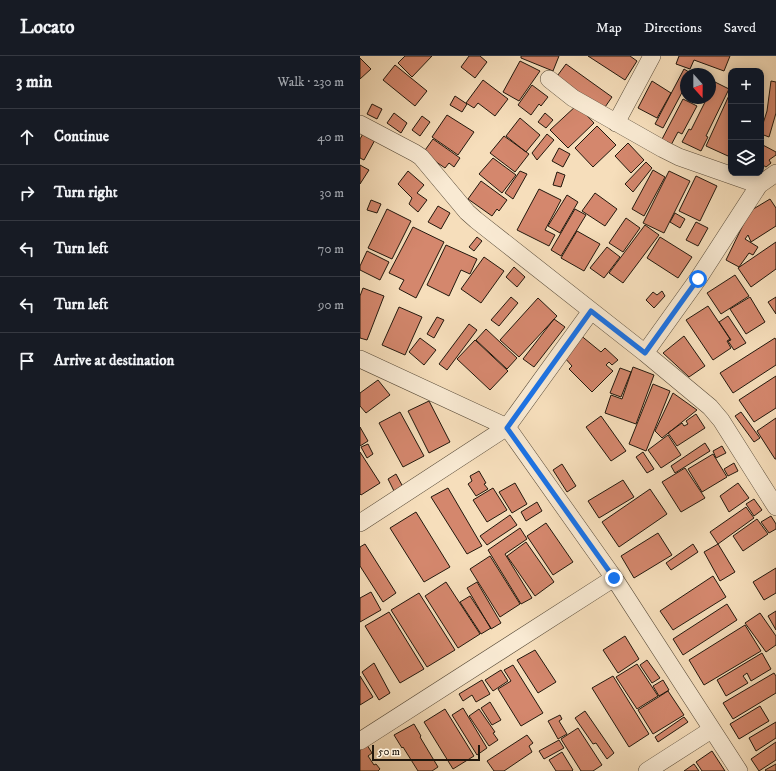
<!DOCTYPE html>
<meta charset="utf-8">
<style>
body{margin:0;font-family:"IM FELL DW Pica",serif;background:#20242c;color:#f1f3f6}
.controls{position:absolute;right:12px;top:12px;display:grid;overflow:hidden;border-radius:8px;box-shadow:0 2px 10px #0003}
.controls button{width:36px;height:36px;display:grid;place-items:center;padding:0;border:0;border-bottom:1px solid #363941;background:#171b24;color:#f1f3f6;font:20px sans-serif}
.compass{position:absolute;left:320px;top:12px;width:36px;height:36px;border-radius:50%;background:#171b24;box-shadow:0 2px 10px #0003;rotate:159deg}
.scale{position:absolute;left:12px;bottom:10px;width:108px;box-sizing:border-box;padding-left:4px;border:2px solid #22180d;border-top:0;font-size:11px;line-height:14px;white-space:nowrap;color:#22180d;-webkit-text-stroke:3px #f9ead3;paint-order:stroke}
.stop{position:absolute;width:12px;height:12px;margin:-9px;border:3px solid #1a73e8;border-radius:50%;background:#fff}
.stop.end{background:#1a73e8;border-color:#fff;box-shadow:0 1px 4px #0008}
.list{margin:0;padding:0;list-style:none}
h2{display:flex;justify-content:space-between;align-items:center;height:52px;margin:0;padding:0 16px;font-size:17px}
h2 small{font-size:13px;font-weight:400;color:#9ea1a6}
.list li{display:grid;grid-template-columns:26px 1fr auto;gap:12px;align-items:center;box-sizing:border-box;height:56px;padding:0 16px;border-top:1px solid #363941}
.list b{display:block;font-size:15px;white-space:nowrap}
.list em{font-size:13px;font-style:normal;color:#9ea1a6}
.icon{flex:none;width:22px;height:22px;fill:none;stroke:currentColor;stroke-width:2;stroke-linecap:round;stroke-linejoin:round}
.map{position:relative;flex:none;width:416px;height:715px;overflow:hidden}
header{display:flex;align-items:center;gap:24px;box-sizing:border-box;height:56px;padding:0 20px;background:#171b24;border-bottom:1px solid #363941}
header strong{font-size:19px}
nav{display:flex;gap:22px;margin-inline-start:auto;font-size:14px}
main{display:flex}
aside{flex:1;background:#171b24}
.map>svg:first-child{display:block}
.building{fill:#d4876d;stroke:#22180d}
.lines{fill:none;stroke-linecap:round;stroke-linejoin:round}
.minor-casing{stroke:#574a38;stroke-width:18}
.minor{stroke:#f9ead3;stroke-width:17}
.route{stroke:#1a73e8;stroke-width:5}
</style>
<header>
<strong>Locato</strong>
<nav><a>Map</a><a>Directions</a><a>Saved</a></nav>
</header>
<main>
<aside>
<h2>3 min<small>Walk · 230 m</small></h2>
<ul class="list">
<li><svg class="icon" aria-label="ahead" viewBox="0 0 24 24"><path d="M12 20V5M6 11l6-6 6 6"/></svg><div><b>Continue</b></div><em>40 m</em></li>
<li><svg class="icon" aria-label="right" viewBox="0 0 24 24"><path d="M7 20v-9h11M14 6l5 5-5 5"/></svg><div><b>Turn right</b></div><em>30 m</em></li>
<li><svg class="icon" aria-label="left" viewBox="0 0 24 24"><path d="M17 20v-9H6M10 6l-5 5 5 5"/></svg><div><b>Turn left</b></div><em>70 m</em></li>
<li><svg class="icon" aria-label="left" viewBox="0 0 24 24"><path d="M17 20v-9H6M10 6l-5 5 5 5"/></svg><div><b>Turn left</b></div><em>90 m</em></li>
<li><svg class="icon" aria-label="arrive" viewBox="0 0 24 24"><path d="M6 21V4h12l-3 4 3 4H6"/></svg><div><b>Arrive at destination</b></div></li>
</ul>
</aside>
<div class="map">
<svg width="416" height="715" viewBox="0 0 416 715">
<rect width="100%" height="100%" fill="#f6debb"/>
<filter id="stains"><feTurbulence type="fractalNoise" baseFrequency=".005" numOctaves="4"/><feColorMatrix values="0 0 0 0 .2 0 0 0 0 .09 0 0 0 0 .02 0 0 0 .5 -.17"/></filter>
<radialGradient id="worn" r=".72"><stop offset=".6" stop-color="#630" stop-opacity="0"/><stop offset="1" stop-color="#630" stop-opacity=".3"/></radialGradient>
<path class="building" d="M45,0H72L52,21L38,7Z
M109,0H120L127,6L115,22L101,11Z
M161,0H199L193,15L161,2Z
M228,0H270L277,5L265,24Z
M319,0H370L364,15L334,4L330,13L316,8Z
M0,2L11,13L0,23Z
M160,5L180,15L159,45L143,36Z
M206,8L252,41L243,54L195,23Z
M35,9L67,35L55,50L23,24Z
M324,13L332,18H326V29L303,72L295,68Z
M123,24L148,43L135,60L118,47L114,52L106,47Z
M292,25L311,37L297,62L278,52Z
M411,25L416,26V57L409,81L401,78V74L407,55Z
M355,26L369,33L346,80L348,81L341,95L322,86L329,73L331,74L347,42H350V36Z
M172,29L188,41L181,50L179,48L171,59L158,49Z
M371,35V94L368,100L346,90Z
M95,40L107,48L102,56L90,49Z
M323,43L337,50L322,78L318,76L310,91L300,87Z
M12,48L22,53L17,63L7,58Z
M217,49L234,67L208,92L190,74Z
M34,57L47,67L41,77L27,67Z
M185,57L193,64L186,72L178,66Z
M87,59L114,76L98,99L72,81Z
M62,60L70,66L60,80L52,74Z
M160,62L180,79L166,96L146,80Z
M237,70L256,89L233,111L215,92Z
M4,76L16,82L4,104L0,102V83Z
M187,78L194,84L177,104L172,97Z
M144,80L169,98L155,116L130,97Z
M73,83L100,102L94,111L89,107L85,112L63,97Z
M268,87L284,104L271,117L255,100Z
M401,88L416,96V99L409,104L411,107L406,111L401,108Z
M199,92L210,98L203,111L192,105Z
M133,102L156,119L142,137L119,118Z
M286,106L292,112L273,136L265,128Z
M0,109L9,114L0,128Z
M293,114L305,121L284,160L272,153Z
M48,115L64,129L57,137L67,144L58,156L49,148L52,142L38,128Z
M160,115L167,118L153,143L145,137Z
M309,115L330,125L304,177L283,167Z
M197,116L205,119L201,131L193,129Z
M336,120L357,130L340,165L319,155Z
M121,125L147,144L139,155L137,153L132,160L108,143Z
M179,133L201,144L185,174L195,179L189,190L157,174Z
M235,137L257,153L245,170L222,155Z
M207,139L218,146L200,177L188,170Z
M410,143L416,152V170L391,186L388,179L385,183L398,191L393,199L389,197L379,211L366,204L382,171L390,155Z
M11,144L21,148L17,157L7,154Z
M78,150L90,157L81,173L68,166Z
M27,153L51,165L32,203L8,192Z
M215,153L226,159L201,200L191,194Z
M315,157L325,163L320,172L310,166Z
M266,162L280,172L263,196L249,187Z
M336,166L348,172L338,190L326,184Z
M285,169L299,179L263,227L249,217Z
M53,171L84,186L56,242L39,233L44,224L29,217Z
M217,175L240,188L224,215L201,202Z
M117,181L122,185L114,195L109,191Z
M300,181L332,201L318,222L287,202Z
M416,186V213L391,231L378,212Z
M86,189L117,203L110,218L101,214L89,240L67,229Z
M247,191L260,201L244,222L230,212Z
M7,195L29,206L20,224L0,214V210Z
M124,201L144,215L121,247L101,233Z
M154,211L165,221L157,231L146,221Z
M375,219L389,240L361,258L347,237Z
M3,232L24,240L7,284L0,282V240Z
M302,235L305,240L294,252L286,244L293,236L297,239Z
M151,241L158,247L139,270L131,264Z
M390,241L405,266L386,278L370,253Z
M416,241V258L408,246Z
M178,242L197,260L159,301L140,284Z
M348,250L370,283L367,285L371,292L353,304L326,264Z
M39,251L62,261L45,299L22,289Z
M368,260L386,287L374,294L368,285L371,284L359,266Z
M77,261L84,264L74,282L67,278Z
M194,263L205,271L174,311L163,303Z
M109,268L117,274L87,314L79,308Z
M126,273L157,302L147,313L116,284Z
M219,278L241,296L245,292L258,304L252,309L249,306L246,309L253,315L232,336L209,313L212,310L204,301Z
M324,280L345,310L329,321L303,297Z
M60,282L76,294L64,309L49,296Z
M415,282L416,284V309L373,337L360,317Z
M115,284L148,315L130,334L97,303Z
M273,311L294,319L276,368L245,357L251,339L262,343Z
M260,312L271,316L261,341L250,337Z
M416,320V352L394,366L379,344Z
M18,324L30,339L6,357L0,350V337Z
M293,328L310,335L286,395L269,388Z
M313,337L337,354L302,382L295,375Z
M69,345L90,386L69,397L48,355Z
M40,356L64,400L43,411L19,367Z
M381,356L400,382L394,386L375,360Z
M336,358L345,372L317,390L308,377L322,367L324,370L328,368L326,365Z
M241,360L266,395L251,405L226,371Z
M416,362V403H415L397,375Z
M0,371L8,385L0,390Z
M308,379L321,399L301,412L288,394Z
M345,387L350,395L315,417L311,410Z
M8,388L13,398L7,402L1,391Z
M362,390L366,397L356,402L353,395Z
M0,396L20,427L1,439L0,438Z
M283,396L294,413L287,417L276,401Z
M353,398L367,421L342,436L328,413Z
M374,407L378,415L368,420L364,413Z
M202,408L216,430L207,436L193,414Z
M325,412L345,442L321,456L302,426Z
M119,415L126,427L124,428L128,433L116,440L108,428L112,425L110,420Z
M36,418L43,431L34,435L28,423Z
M263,424L274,441L239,462L228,445Z
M155,427L167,448L152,457L139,436Z
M378,427L389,442L369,456L360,440Z
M88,432L122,490L107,498L71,441Z
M133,432L147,454L127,466L113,444Z
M290,433L307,458L259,491L242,466Z
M394,443L402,454L394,460L386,448Z
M177,446L182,455L166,465L161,456Z
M386,451L394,462L358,488L350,476Z
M56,456L90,511L64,526L30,472Z
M150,459L157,469L127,489L120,480Z
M411,460L416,468V473L409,477L401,466Z
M397,463L408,478L383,495L373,480Z
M186,467L213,506L193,519L167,480Z
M160,472L167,483L145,498L172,542L161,548L128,494Z
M298,477L312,499L274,522L261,500Z
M166,486L194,526L175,540L147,500Z
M5,488L36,537L23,546L0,510V491Z
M333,488L338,496L311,514L306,507Z
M358,488L375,516L360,525L344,496Z
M130,500L160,548L140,561L110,513Z
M416,512V537L404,544L393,526Z
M353,520L366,541L313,574L300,555Z
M86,526L120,578L98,592L65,540Z
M117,526L141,567L131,573L107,532Z
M11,536L21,554L0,566V542Z
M59,537L95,594L67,611L31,554Z
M110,540L131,572L121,578L100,546Z
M367,548L377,564L323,599L313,583Z
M416,555V574L408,560Z
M29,556L64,613L40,627L5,570Z
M400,557L416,580V589L406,596L385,567Z
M385,569L401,595L344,629L329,604Z
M265,580L279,603L258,617L243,594Z
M175,594L196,626L178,637L157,604Z
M402,597L411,613L391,625L387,617L383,620L388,627L366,640L357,624Z
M287,604L300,622L292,627L280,609Z
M14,607L30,637L19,644L2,616Z
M277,608L298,640L277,653L256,621Z
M153,609L183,657L161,670L138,633L151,625L144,614Z
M141,614L148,625L133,635L125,624Z
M414,617L416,620V637L373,663L363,647Z
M0,620L13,641L0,649Z
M253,620L289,678L269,691L232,632Z
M122,624L130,638L116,646L112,639L103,645L99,638Z
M303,624L309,634L299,640L293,630Z
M308,635L324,659L293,678L278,654Z
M130,646L141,664L132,669L121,652Z
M400,650L409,665L379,683L370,668Z
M103,652L127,692L117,699L92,659Z
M85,653L114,700L93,713L64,666Z
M119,653L135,676L133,677L138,684L129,690L109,660Z
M225,655L254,697L247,703L236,687L233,688L215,662Z
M200,659L202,663L199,665L207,678L198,683L188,665Z
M324,661L328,666L298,686L295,681Z
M416,666V682L396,695L389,682Z
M54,668L61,680L60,681L78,711L72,715H58L43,691L42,692L34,679Z
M218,672L242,709L233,715H221L201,683Z
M167,679L173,687L169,690L172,696L144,715H134L127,705Z
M199,684L204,692L184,703L179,695Z
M416,686V704L399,715L391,703Z
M7,689L12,697L8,700L14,709L16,708L20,713L18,715H0V694Z
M352,695L365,715H342L336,706Z
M202,696L213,714L212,715H196L189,704Z
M334,708L339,715H324Z
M416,708V715H406L405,714Z"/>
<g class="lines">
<g class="minor-casing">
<path id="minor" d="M189,23L213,42L303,93L319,101L399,129
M256,67L292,0
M0,68L55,97L61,101L107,156L116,164L285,297L350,351L361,364L416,451
M285,297L338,223L399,129L416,117
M0,303L147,371L254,522L379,715
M0,467L147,371L231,255
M0,685L254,522
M287,715L351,674"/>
</g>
<use href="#minor" class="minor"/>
</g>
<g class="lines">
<path class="route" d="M254,522L147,372L231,255L285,297L338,223"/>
</g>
<rect width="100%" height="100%" filter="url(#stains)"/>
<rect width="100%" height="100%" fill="url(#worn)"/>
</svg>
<div class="controls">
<button>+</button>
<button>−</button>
<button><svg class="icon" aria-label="layers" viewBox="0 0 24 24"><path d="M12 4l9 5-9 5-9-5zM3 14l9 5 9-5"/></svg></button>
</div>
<svg class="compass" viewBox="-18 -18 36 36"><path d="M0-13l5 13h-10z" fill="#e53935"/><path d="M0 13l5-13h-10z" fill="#9ea1a6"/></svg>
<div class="scale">50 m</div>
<div class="stop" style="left:338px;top:223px"></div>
<div class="stop end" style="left:254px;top:522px"></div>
</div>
</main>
